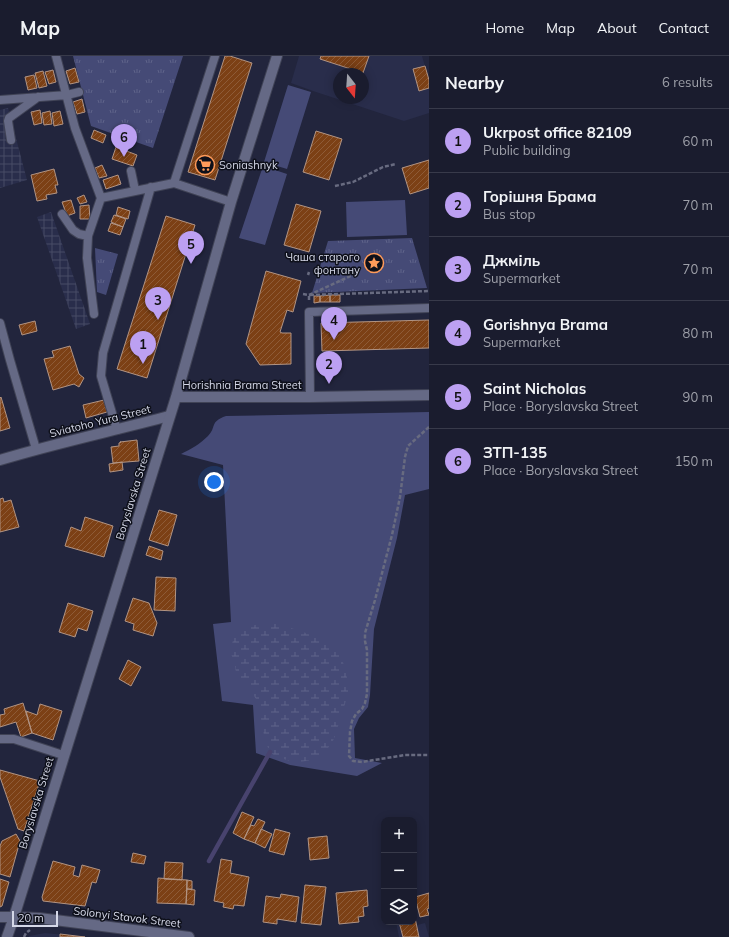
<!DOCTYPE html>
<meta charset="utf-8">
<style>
body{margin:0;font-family:Mulish,sans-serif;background:#27293a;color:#f1f3f6}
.controls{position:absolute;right:12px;bottom:12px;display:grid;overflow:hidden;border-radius:8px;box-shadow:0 2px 10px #0003}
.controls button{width:36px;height:36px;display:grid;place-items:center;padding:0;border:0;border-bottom:1px solid #383a4a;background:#1a1c2e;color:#f1f3f6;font:20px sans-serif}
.compass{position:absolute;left:333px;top:12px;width:36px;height:36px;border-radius:50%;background:#1a1c2e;box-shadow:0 2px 10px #0003;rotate:163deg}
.scale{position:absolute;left:12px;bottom:10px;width:46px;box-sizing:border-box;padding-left:4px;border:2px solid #d5d8e8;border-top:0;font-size:11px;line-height:14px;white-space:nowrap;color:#d5d8e8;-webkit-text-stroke:3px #0e101a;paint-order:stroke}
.you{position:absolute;left:214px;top:426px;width:14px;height:14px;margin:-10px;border:3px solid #fff;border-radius:50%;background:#1a73e8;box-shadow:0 0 0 6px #1a73e833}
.badge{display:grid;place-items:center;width:26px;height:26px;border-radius:50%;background:#bca0f2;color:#111;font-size:13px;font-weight:700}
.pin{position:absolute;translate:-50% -33px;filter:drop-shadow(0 1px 2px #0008)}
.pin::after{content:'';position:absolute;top:21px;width:14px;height:12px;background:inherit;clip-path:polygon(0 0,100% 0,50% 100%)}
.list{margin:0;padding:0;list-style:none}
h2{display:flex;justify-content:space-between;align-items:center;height:52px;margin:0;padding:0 16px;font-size:17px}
h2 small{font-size:13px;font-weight:400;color:#9fa1aa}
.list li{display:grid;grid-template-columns:26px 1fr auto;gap:12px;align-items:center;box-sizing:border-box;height:64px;padding:0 16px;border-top:1px solid #383a4a}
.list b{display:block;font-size:15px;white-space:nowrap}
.list p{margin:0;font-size:13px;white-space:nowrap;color:#9fa1aa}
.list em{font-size:13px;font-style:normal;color:#9fa1aa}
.icon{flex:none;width:22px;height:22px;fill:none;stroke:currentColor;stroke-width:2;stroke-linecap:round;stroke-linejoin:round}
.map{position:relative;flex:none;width:429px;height:881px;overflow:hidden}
header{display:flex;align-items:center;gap:24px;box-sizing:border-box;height:56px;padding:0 20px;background:#1a1c2e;border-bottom:1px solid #383a4a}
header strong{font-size:19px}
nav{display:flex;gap:22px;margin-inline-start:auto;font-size:14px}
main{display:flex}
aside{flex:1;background:#1a1c2e}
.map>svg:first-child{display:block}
.built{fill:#292d4b;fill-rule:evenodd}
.industrial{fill:url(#industrial-grid)}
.grass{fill:#454a76}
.wetland{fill:url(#wetland-marsh)}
.park{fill:url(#park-tufts)}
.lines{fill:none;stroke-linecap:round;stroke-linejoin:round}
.stream{stroke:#48436e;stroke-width:4.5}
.building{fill:url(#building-hatch);stroke:#b29483}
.service-casing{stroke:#404356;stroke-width:10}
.minor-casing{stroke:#404356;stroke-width:12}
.tertiary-casing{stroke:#404356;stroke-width:12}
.path{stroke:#686b80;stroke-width:2.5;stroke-dasharray:4 2;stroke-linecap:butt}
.service{stroke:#656985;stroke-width:8}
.minor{stroke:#656985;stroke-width:10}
.tertiary{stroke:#656985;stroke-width:10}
.labels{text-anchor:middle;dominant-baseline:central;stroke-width:3;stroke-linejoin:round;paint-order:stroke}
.poi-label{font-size:11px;fill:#d5d8e8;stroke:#0e101a;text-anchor:start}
.street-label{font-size:11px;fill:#d5d8e8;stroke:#0e101a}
</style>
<header>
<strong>Map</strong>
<nav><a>Home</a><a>Map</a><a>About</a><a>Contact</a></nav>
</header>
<main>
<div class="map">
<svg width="429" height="881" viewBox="0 0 429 881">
<defs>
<pattern id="industrial-grid" width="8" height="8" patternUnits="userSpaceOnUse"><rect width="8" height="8" fill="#292d4b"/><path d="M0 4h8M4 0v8" fill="none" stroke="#474b65"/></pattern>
<pattern id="wetland-marsh" width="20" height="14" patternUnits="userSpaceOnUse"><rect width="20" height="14" fill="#454a76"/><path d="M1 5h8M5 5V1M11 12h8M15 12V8" fill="none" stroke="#5f638a"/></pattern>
<pattern id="park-tufts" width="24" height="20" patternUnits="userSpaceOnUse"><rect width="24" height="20" fill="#454a76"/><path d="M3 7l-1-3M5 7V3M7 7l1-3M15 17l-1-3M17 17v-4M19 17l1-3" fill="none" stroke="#5f638a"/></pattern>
<pattern id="building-hatch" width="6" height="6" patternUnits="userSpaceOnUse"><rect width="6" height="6" fill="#7c4015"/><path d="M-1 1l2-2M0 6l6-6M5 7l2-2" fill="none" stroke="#8e5b37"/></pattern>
</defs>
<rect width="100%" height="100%" fill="#22253d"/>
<path class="built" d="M299,0H422L429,24V57L404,65L313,35L291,27ZM339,18H363V42H339Z
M414,857L417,869L425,867L429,881H399L396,866H414Z
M45,877L85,881H29V880Z"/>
<path class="industrial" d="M8,52L27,124L0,132V54Z
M51,156L90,268L76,273L37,161Z"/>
<path class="grass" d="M288,29L311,36L287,113L264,106Z
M263,110L287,118L265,189L239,182Z
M405,144L407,179L347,181L346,146Z
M429,356V433L405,439L397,482L374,573L370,639L368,651L359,662L354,673L355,702L382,707L357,720L290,709L256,697L253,649L222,645L213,568L231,566L223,409L181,398C191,393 200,388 208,380C217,371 209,366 226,360Z"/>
<path class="wetland" d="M276,567L306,577L332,588L342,603L346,616L348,628V638L335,680L332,687L324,697L313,704L299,706L290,705L275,700L270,696L265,685L258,646L250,634L237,623L235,610L230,594L236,575L255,569Z"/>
<path class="park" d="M73,0H183L153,92L91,70Z
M412,182L427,232L312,237L328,185Z
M95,192L118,198L106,239L97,236Z"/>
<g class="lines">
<path class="stream" d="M209,805L270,696"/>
</g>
<path class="building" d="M225,0H230L252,7L215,124L188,116Z
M321,0H369L363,17L320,3Z
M425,10L429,24V32L419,35L413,13Z
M75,12L79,26L70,28L66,15Z
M53,14L56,26L49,28L45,16Z
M43,15L47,30L39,32L35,17Z
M34,19L37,32L28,34L25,21Z
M82,43L85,56L77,58L73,46Z
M40,54L42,67L34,69L31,56Z
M50,55L52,68L44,69L42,57Z
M60,55L63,68L54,70L52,57Z
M94,74L106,79L103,87L91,82Z
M316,75L342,83L329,124L303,116Z
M116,91L137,99L133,110L112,103Z
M429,104V132L410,138L402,112Z
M102,109L107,120L99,122L95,112Z
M54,113L58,129H55L57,137L46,139L47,143L37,145L31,119Z
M118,119L121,128L106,133L103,124Z
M84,139L87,146L80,148L77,142Z
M71,144L75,157L67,160L62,146Z
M296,148L321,155L309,196L284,189Z
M89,149L90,163H80V150Z
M118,151L130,155L128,163L116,159Z
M114,159L126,163L123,171L111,166Z
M166,160L195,169L147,322L117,313Z
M111,167L123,171L120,179L108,175Z
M266,215L301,225L293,256L287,254L280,276L282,277H291V308L260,309L246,288Z
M330,239H340V246H330Z
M330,239V246H320V240Z
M314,240H320V246L314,247Z
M429,264V292L322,295L321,267Z
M35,265L37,275L22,279L19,269Z
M70,290L79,318L84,322L79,331L74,328L53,334L44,303L54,301L52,295Z
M1,341L10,372L0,375V342Z
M104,344L107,356L86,362L83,349Z
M137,384L139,405L113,407L111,391L119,390V387L121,386H120Z
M122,406L123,414L110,416L109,408Z
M3,442L4,446L11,444L19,471L0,476V443Z
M159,454L177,459L168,490L149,484Z
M85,461L113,470L104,501L65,490L71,471L81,475Z
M149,490L163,495L161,504L146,499Z
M156,521L176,522L175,555L154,554Z
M133,542L149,547L157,567L153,580L133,574L134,568L125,565Z
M68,547L93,555L87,575L78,572L75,581L59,576Z
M128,604L141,611L131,630L119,623Z
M23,647L32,677L21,681L16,666L0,671V659L5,658L4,653Z
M40,648L62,655L53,684L32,677L26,655L37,659Z
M0,714L40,725L24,775L18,773L0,721Z
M242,756L254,761L244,783L233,777Z
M258,763L265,766L255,787L244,783L251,769L254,770Z
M261,773L272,778L265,792L255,787Z
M275,773L290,777L284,799L269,795Z
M16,778L20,785L10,821L0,818V790L2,785Z
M327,780L329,802L310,804L308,782Z
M133,797L146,800L144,808L131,806Z
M221,803L232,805L230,817L249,821L244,850L234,849L233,853L223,851L224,847L214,845Z
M53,805L75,811L73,819L79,821L82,809L100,814L96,827L92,826L85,850L43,845L42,841Z
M165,806L183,807L182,824L164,823Z
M158,822L187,824L186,848L157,847Z
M0,823L9,826L2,850L0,851Z
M187,824L192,825V833H187Z
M305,829L326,831L321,869L301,867Z
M187,833L195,834L194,849L186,848Z
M367,834L368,850L363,851L364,860L358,861L359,866L339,868L336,837Z
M429,837V852L427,853L429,859L420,861L415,841Z
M281,838L299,841L296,866L277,863V868L263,866L266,840L280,842Z
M414,857L419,881H403L399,866H414Z
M60,878L85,881H60Z"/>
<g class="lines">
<g class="service-casing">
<path id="service" d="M56,0L75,72L101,142L174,127L231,146
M0,44L67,39L79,36
M11,84L8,65L9,62L38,41
M131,115L135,134
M174,127L215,0
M62,158L73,174L79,178L88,180
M94,258L87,202L88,180L101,142
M0,267L10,304L36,393
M310,341L309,256L429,252
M117,374L101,320L103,297L151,131
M0,683H14L63,699"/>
</g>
<g class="minor-casing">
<path id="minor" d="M0,404C56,387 113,375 169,360"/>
</g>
<g class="tertiary-casing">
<path id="tertiary" d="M176,341H310L429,339
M0,861H14L39,862L189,881
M7,881L14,861L176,341L231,146L277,0"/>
</g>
<path class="path" d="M335,130L353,126L383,111L396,108
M308,219L309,216
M303,238L309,239L357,217
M309,244V239L429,235
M429,371L408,390L405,401L400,441L392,479L375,544L365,577V585L367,594V638L365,647L362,653L356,658L352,665L350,676L349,700L353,705L362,706L405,699H429
M24,881L26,877L30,874"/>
<use href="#service" class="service"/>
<use href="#minor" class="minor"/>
<use href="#tertiary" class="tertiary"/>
</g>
<defs>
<g id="supermarket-ring" transform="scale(1)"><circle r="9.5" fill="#0e101a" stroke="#ff9b5a" stroke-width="1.5"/><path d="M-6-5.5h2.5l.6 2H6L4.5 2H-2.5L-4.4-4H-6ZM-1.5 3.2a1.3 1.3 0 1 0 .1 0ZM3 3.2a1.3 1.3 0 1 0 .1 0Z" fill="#ff9b5a"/></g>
<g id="sight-ring" transform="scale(1)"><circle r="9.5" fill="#0e101a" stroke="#ff9b5a" stroke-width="1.5"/><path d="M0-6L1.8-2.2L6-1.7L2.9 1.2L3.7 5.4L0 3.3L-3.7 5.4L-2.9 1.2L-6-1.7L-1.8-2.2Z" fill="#ff9b5a"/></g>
</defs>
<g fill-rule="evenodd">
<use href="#supermarket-ring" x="205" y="109"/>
<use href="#sight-ring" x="374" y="207"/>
</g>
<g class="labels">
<g class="poi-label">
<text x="219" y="109">Soniashnyk</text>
<text x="360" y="201" text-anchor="end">Чаша старого<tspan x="360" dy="13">фонтану</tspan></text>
</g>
<g class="street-label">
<text x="242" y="329">Horishnia Brama Street</text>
<text transform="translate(100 365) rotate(-14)">Sviatoho Yura Street</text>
<text transform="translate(133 438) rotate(-73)">Boryslavska Street</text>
<text transform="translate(36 747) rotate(-73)">Boryslavska Street</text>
<text transform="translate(127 861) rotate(7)">Solonyi Stavok Street</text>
</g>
</g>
</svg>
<div class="controls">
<button>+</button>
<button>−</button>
<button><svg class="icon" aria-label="layers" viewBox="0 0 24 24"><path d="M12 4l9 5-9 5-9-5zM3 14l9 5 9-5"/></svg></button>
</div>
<svg class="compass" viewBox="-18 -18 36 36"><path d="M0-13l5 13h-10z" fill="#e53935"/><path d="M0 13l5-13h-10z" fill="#9fa1aa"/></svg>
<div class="scale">20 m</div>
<div class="you"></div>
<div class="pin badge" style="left:143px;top:308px">1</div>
<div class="pin badge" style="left:329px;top:328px">2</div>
<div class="pin badge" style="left:158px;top:264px">3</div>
<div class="pin badge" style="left:334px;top:284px">4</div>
<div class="pin badge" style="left:191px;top:208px">5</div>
<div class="pin badge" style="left:124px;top:101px">6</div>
</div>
<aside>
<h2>Nearby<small>6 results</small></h2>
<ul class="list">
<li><span class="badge">1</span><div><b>Ukrpost office 82109</b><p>Public building</p></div><em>60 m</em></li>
<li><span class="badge">2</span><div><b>Горішня Брама</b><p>Bus stop</p></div><em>70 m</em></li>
<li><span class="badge">3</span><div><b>Джміль</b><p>Supermarket</p></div><em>70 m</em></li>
<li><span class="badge">4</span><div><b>Gorishnya Brama</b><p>Supermarket</p></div><em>80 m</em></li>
<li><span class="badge">5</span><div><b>Saint Nicholas</b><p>Place · Boryslavska Street</p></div><em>90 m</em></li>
<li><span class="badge">6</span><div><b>ЗТП-135</b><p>Place · Boryslavska Street</p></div><em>150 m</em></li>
</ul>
</aside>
</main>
